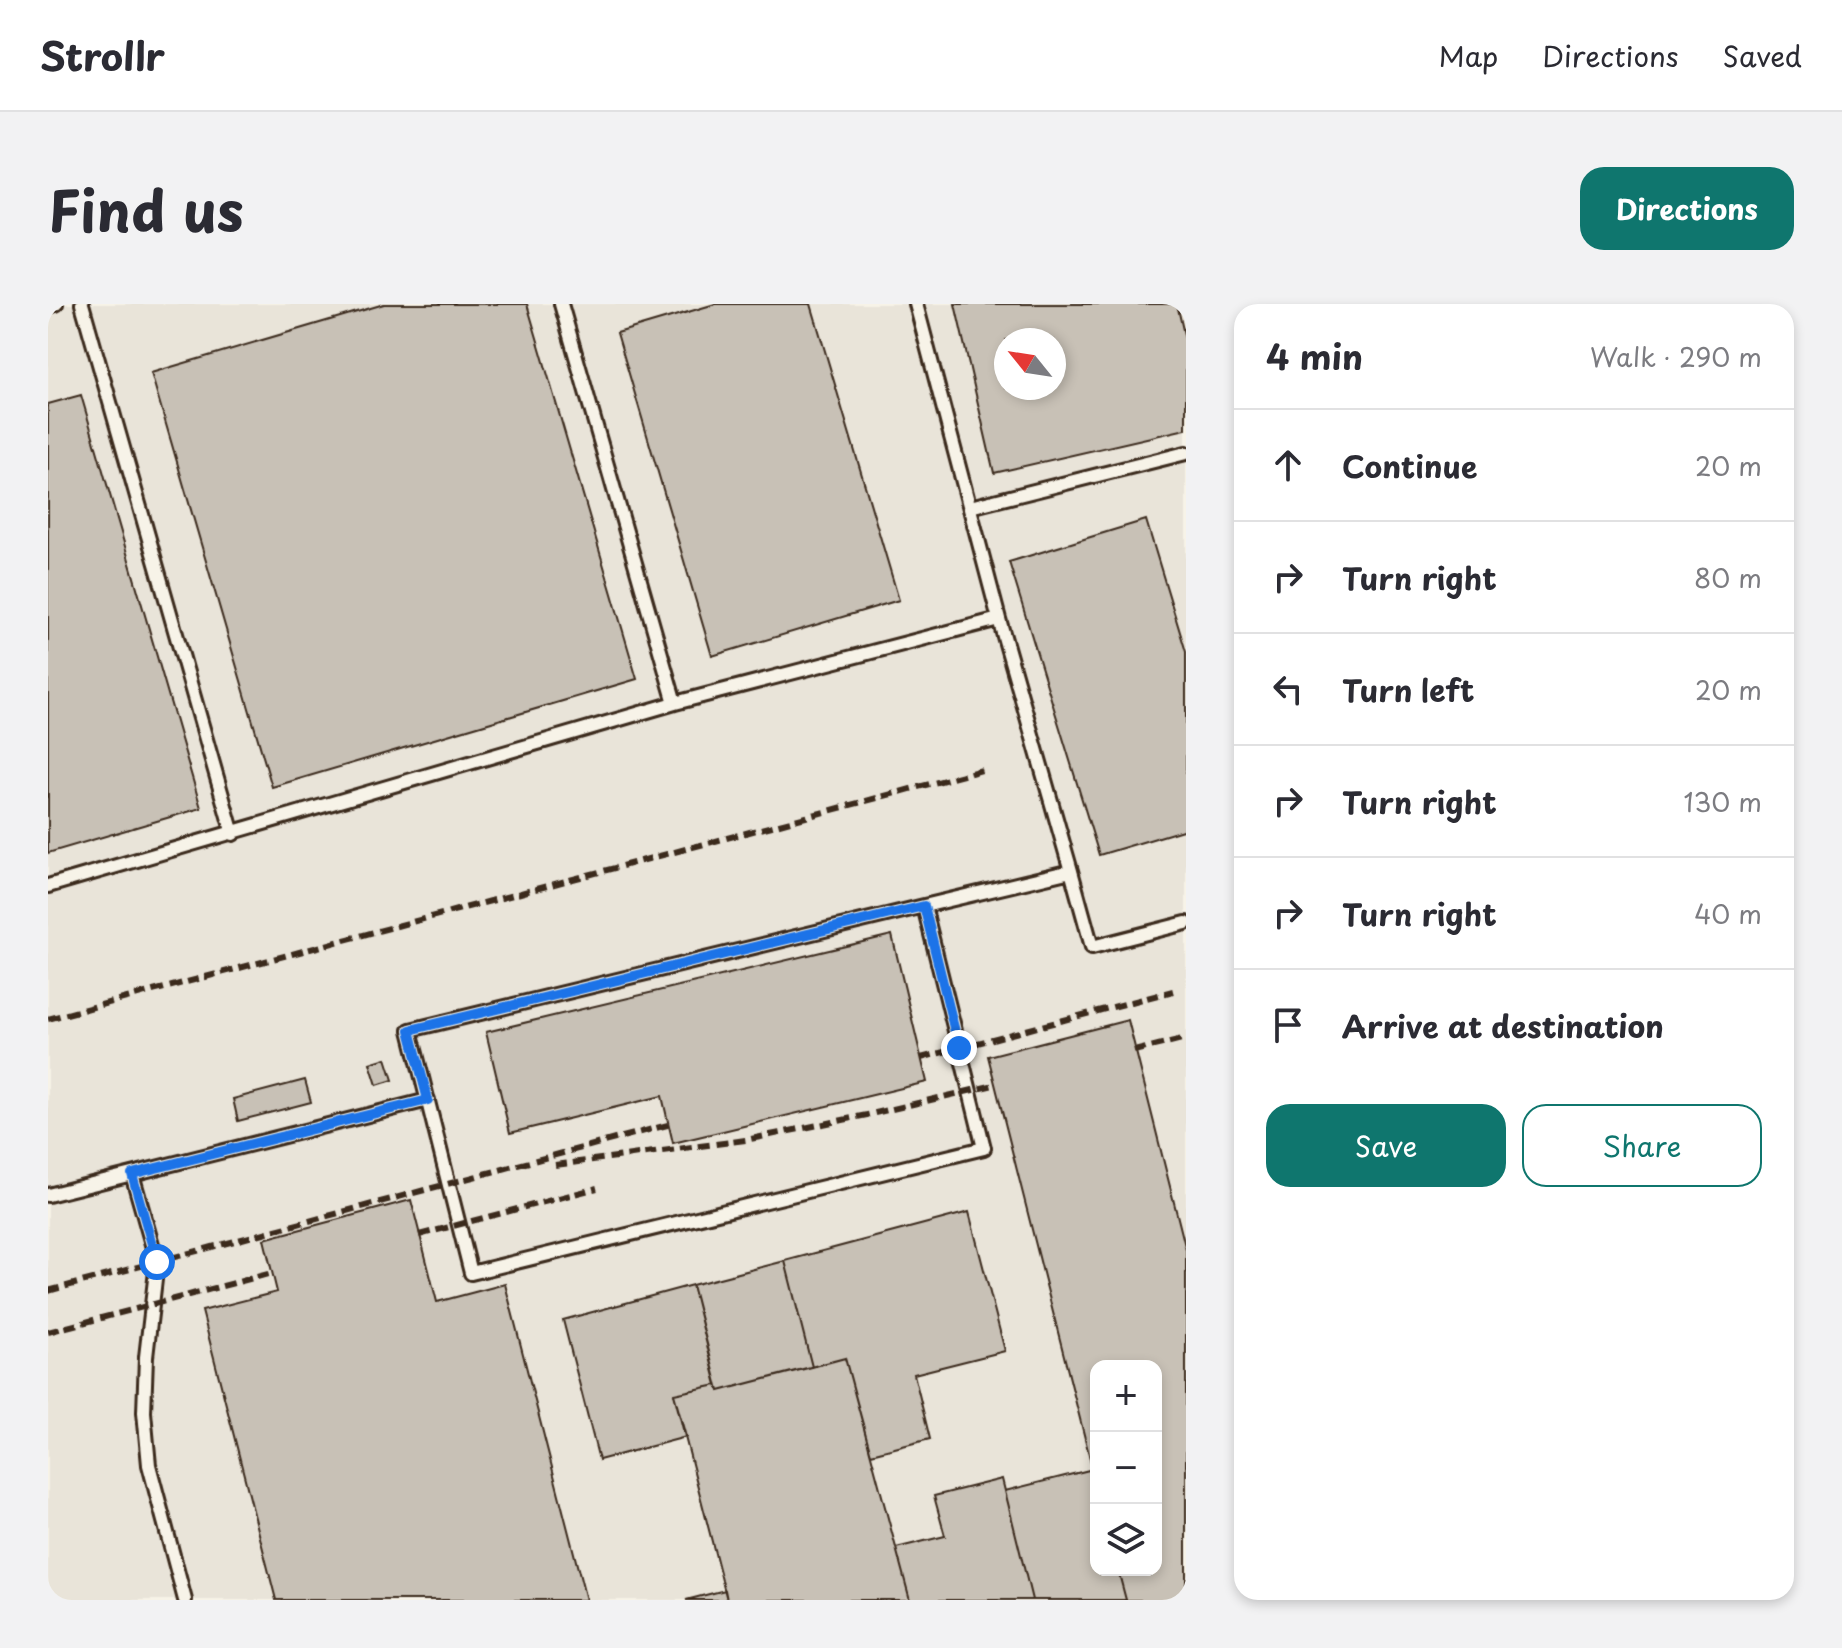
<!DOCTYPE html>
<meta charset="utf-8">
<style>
body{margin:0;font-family:"Playpen Sans",sans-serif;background:#f2f2f3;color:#2b2b33}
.controls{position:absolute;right:24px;bottom:24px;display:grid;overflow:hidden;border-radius:16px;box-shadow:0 4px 12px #0003}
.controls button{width:72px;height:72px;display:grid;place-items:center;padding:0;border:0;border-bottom:2px solid #e1e1e2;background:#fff;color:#2b2b33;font:40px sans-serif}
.compass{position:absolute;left:946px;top:24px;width:72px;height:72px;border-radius:50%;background:#fff;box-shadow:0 4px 12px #0003;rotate:300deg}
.stop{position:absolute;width:24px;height:24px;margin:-18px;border:6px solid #1a73e8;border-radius:50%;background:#fff}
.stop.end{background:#1a73e8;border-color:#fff;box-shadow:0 2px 8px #0008}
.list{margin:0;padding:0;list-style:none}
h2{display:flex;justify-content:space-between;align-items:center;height:104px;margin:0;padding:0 32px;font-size:34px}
h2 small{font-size:26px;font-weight:400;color:#7c7c81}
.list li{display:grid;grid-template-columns:52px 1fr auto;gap:24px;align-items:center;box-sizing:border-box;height:112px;padding:0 32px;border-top:2px solid #e1e1e2}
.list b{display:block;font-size:30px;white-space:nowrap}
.list em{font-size:26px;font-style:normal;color:#7c7c81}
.actions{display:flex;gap:16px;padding:24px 32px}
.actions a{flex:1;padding:18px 0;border:2px solid #0f766e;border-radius:24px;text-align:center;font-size:28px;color:#0f766e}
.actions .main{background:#0f766e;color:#fff}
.icon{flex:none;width:44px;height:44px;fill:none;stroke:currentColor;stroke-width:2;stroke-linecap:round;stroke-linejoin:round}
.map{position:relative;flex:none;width:1138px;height:1296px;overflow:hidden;border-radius:24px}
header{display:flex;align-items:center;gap:48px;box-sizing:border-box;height:112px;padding:0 40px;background:#fff;border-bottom:2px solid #e1e1e2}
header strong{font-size:38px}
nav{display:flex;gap:44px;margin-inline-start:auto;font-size:28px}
.intro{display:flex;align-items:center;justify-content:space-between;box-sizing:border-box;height:192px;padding:0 48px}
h1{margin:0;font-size:56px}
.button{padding:20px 36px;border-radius:24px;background:#0f766e;color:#fff;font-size:28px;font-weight:700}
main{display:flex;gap:48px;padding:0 48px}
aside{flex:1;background:#fff;border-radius:24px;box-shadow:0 4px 12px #0003}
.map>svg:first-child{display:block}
.built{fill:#e9e4d9;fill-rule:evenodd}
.building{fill:#c8c1b6;stroke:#3b2a1e;stroke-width:2;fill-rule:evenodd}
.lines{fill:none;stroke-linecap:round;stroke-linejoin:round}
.service-casing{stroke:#3b2a1e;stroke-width:18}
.service{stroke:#f7f3e8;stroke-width:12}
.rail{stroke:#3b2a1e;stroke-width:6;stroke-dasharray:12 6;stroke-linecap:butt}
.route{stroke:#1a73e8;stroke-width:10}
</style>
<header>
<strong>Strollr</strong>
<nav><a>Map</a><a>Directions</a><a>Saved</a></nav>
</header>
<div class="intro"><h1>Find us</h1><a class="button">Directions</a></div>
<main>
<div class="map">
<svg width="1138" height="1296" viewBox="0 0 1138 1296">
<rect width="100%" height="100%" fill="#f7f3e8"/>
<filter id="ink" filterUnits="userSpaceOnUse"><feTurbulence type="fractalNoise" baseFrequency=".0125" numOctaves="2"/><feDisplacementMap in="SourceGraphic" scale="16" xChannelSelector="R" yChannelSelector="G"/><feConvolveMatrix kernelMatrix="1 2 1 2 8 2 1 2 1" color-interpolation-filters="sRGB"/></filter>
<g filter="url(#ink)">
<path class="built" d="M0,0H1138V1296H0ZM958,36H1006V84H958ZM1048,1062H1108V1266H1048Z"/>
<path class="building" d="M336,0H479L589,375L224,483L103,69Z
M667,0H763L851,296L664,352L569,29Z
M907,0H1129L1138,39V125L946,169ZM958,36H1006V84H958Z
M33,91L153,504L0,549V100Z
M1098,216L1138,348V525L1051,551L961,258Z
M844,631L879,778L625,839L614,792L462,829L438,728Z
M1080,716L1138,946V1296H1078L1070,1266H1108V1062H1048V1178L940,752Z
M338,754L345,776L329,781L322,759Z
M257,776L263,798L190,817L185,795Z
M363,896L389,998L457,980L538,1296H228L154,1007L229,988L216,935Z
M921,908L957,1047L866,1070L882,1135L823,1150L797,1054L764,1063L737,957Z
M737,957L764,1063L671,1087L644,981Z
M644,981L669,1081L626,1090L638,1133L551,1156L515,1016Z
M797,1054L862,1296H679L626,1090L669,1081L671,1087Z
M1045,1165L1048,1178V1266H1070L1078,1296H984L957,1187Z
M954,1175L984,1296H862L848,1244L897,1232L886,1192Z
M677,1286L679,1296H638Z"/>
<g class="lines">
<g class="service-casing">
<path id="service" d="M34,0L185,530
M513,0L627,399
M868,0L951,315L1023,567L876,602
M0,2L8,0
M922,203L1138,149
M1023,567L1044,643L1138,619
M0,582L627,399L951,315
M876,602L936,844L423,969L362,726Z
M84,870L109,958L98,1053L96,1108L101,1161L137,1296
M0,891L380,796"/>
</g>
<use href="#service" class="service"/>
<path class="rail" d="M0,715L934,466
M1086,747L1138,734
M873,754L1125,687
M507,861L698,836L819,811L946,781
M371,931L549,884
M0,987L623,820
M0,1028L224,969"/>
</g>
</g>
<g class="lines" filter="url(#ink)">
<path class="route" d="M109,958L84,870L380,796L362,726L876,602L911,744"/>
</g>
</svg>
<div class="controls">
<button>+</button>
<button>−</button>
<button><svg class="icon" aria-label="layers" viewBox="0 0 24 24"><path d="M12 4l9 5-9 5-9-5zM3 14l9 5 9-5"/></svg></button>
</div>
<svg class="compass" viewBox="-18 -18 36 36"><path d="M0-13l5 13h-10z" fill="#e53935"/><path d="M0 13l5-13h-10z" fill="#7c7c81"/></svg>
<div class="stop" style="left:109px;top:958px"></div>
<div class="stop end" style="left:911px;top:744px"></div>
</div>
<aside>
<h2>4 min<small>Walk · 290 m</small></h2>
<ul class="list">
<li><svg class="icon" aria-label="ahead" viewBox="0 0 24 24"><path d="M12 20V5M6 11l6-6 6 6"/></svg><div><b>Continue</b></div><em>20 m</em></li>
<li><svg class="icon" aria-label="right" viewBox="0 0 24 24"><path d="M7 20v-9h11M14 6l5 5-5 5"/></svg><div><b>Turn right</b></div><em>80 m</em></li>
<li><svg class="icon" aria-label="left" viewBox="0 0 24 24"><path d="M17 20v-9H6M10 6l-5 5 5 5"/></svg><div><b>Turn left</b></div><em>20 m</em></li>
<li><svg class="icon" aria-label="right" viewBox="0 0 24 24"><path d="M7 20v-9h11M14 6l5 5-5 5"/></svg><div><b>Turn right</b></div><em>130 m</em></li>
<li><svg class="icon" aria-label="right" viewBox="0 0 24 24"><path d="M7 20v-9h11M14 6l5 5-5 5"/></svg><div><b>Turn right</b></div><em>40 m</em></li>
<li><svg class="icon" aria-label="arrive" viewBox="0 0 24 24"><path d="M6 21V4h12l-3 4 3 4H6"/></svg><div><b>Arrive at destination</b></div></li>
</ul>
<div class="actions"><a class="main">Save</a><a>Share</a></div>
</aside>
</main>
